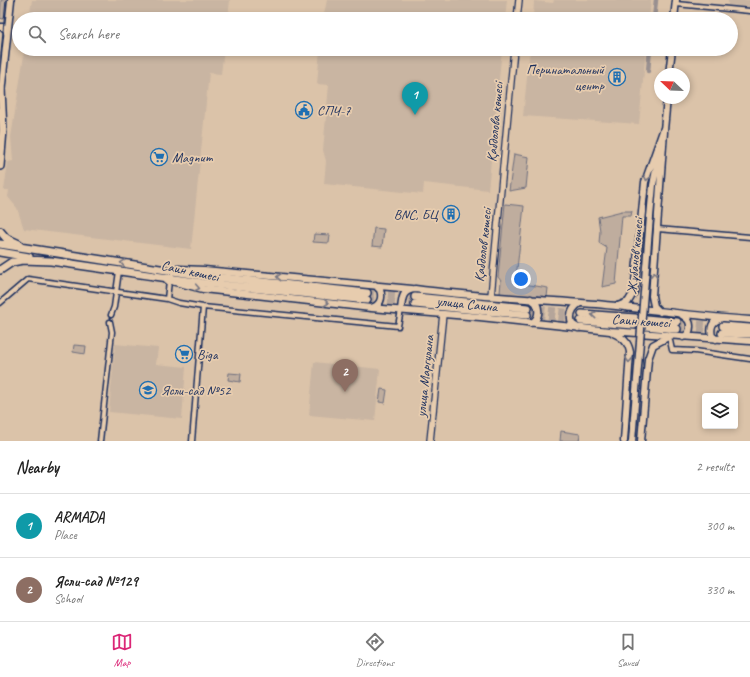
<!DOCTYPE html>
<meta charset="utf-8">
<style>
body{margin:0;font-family:Caveat,sans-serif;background:#f2f2f2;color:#222}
.controls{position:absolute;right:12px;bottom:12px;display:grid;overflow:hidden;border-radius:4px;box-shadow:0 2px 6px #0003}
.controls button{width:36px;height:36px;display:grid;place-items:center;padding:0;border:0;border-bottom:1px solid #e0e0e0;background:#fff;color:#222;font:20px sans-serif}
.compass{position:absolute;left:654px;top:68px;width:36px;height:36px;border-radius:50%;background:#fff;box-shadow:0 2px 6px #0003;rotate:293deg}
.you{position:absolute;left:521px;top:279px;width:14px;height:14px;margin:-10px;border:3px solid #fff;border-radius:50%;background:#1a73e8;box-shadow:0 0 0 6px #1a73e833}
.badge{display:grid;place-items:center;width:26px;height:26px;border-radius:50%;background:#db2777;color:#fff;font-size:13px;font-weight:700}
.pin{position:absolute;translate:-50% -33px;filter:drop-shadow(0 1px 2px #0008)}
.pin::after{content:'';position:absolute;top:21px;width:14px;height:12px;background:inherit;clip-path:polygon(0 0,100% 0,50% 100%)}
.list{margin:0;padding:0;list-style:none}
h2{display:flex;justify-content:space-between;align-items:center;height:52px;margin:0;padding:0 16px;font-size:17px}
h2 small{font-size:13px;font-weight:400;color:#767676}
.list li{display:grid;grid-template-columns:26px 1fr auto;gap:12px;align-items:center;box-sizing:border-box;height:64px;padding:0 16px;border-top:1px solid #e0e0e0}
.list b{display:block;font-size:15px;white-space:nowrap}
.list p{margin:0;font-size:13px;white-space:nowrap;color:#767676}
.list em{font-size:13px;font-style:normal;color:#767676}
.icon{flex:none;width:22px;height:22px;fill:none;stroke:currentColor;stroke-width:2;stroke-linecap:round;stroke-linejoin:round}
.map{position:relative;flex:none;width:750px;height:441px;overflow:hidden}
.search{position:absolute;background:#fff;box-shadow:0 2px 6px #0003;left:12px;right:12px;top:12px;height:44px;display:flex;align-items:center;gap:10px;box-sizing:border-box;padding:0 14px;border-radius:22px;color:#767676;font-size:15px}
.sheet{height:180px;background:#fff}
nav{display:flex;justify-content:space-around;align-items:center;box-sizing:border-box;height:56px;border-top:1px solid #e0e0e0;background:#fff;font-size:11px;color:#767676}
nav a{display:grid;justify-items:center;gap:2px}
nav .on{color:#db2777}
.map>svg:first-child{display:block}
.built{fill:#c9b5a2}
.green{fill:#bfad9e;stroke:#6d6e7e}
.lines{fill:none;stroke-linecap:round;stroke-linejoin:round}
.canal{stroke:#999090;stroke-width:4.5}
.primary-tunnel{stroke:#b5a59a;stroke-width:7;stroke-dasharray:7 3.5;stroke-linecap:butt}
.minor-casing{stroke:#1b2f5e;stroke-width:7}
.tertiary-casing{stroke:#1b2f5e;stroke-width:8}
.secondary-casing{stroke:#1b2f5e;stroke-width:9}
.primary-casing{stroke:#1b2f5e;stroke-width:10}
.minor{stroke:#e7ccae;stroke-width:4}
.tertiary{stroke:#e7ccae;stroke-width:5.5}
.secondary{stroke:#e7ccae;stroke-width:6}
.primary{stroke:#e7ccae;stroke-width:7}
.tram{stroke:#1b2f5e;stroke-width:1}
.secondary-bridge-casing{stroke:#1b2f5e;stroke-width:9;stroke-linecap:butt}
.secondary-bridge{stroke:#e7ccae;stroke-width:6}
.oneway{stroke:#777682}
.labels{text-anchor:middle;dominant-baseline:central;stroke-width:3.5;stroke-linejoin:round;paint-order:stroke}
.poi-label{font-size:14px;fill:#1b2f5e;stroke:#e7ccae;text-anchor:start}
.street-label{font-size:14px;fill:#1b2f5e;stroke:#e7ccae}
</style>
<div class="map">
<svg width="750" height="441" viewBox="0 0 750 441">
<rect width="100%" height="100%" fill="#dbc3a9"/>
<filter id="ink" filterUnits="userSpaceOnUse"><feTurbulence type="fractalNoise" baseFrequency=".025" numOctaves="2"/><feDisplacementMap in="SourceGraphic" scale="8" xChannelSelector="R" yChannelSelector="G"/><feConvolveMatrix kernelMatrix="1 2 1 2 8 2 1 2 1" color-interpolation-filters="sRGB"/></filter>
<g filter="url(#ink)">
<path class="built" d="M32,0H230L228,19H29Z
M327,0H507L505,19H323Z
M554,0H651L649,19H533L534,1L553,3Z
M728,0H750V8L728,5Z
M25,49H224L221,74L209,73L191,249L24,229L17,208L8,197L9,190H4L8,162L13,161L11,137Z
M320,49H502L488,190L424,183L423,194L324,184L326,161L323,150L329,85L317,84Z
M530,49H646L639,124L523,116Z
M115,344L158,348L156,364L186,367L182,419L109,412Z
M314,362L380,369L375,421L309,415Z"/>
<path class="green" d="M1,0H8L6,17L3,19L0,18Z
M514,154L529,157L526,188L509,191Z
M505,204L524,206L516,278L518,283L548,288L547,297L503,294L500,293L501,281L498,277Z
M622,211H632L631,216H622L616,284L602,287L607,248L599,243L600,231L598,217Z
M374,228L384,229L382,247L372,246Z
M314,234L330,235L329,243L313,242Z
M74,345L86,346L85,354L73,352Z
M229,373L241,374L240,382L228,380Z
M381,389L387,390L385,403L379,402Z
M561,431L580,434L579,441H560Z"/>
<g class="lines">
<path class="canal" d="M654,19L656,0
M648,71L650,49"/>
<path class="primary-tunnel" d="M367,293L415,297
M367,300L415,304
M528,308L582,314
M527,315L581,321
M677,322L723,326
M677,329L722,333"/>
<g class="minor-casing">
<path id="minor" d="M676,4L750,11
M658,229L750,237
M167,299L169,281
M0,303L28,279L167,299L179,303L203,307L398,326L401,310
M111,315L114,307L119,271
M669,336L672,350L695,351L750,359
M100,441L112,332L110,322
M192,441L203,307"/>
</g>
<g class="tertiary-casing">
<path id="tertiary" d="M517,19L519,0
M491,296L514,49
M430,441L443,314"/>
</g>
<g class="secondary-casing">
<path id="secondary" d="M674,19L676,0
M0,27H3L7,30V33
M669,74L672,49
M1,94L11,0
M664,130L667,98
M650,217L653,185L660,149
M178,269L204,270L412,289
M167,280L203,289L371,308L480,317L610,331L750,341
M618,306L628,302L634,292L645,182L664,128
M371,308C380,306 383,298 380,290L375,285
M401,310C402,299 402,290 415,289C475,297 536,299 596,304C648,309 698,317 750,320
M660,312L654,306L652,296L664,132
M682,315C690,319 692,326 688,334L683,337
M530,323C539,321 540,310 536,303L531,299
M578,328L572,324C569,315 572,308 580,303
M613,333C622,337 628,341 630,352L624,441
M716,339L712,336C710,328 712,321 720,319
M641,441L648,359L653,345L668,337"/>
</g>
<g class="primary-casing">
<path id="primary" d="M0,166L3,130L1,89
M0,231L6,238L19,244
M0,244L205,276L367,293
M0,252L29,257
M0,270L12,262L23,260L51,261L203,283L367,300
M415,297L528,308
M415,304L527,315
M582,314L635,318
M646,319L677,322
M581,321L634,325
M645,326L677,329
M723,326L750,328
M722,333L750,334"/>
</g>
<use href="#minor" class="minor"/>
<use href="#tertiary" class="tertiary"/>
<use href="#secondary" class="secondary"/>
<use href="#primary" class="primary"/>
<path class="tram" d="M0,63L6,0"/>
<g class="secondary-bridge-casing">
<path id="secondary-bridge" d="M632,441L650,217"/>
</g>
<use href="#secondary-bridge" class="secondary-bridge"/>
</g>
<defs><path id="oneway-chevron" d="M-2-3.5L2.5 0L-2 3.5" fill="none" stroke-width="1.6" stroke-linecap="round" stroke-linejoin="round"/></defs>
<g class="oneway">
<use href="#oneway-chevron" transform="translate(647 178) rotate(103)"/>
<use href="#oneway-chevron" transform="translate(123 263) rotate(-171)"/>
<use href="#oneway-chevron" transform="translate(654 275) rotate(-86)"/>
<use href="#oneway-chevron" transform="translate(279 277) rotate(-175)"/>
<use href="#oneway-chevron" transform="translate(197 288) rotate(11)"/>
<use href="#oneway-chevron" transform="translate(326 303) rotate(6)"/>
<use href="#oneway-chevron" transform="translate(594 315) rotate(-175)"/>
<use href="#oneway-chevron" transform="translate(629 360) rotate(93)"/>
</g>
</g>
<defs>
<g id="building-ring" transform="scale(0.9)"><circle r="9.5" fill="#e7ccae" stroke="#1f6fb2" stroke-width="1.5"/><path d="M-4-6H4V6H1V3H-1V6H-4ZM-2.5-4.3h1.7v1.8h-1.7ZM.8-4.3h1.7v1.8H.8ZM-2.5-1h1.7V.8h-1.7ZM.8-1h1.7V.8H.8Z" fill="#1f6fb2"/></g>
<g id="civic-ring" transform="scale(0.9)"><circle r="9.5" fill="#e7ccae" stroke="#1f6fb2" stroke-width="1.5"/><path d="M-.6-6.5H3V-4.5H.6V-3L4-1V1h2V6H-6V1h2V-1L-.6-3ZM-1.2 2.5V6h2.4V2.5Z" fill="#1f6fb2"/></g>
<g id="supermarket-ring" transform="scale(0.9)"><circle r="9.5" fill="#e7ccae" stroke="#1f6fb2" stroke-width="1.5"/><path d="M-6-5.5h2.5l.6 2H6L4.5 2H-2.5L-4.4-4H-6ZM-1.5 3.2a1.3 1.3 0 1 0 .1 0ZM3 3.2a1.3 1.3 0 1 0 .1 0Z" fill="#1f6fb2"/></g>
<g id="school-ring" transform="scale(0.9)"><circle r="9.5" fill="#e7ccae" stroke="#1f6fb2" stroke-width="1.5"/><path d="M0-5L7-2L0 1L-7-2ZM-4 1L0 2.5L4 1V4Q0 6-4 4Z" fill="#1f6fb2"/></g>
</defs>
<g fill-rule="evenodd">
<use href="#building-ring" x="617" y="77"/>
<use href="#civic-ring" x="304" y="110"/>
<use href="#supermarket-ring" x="159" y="157"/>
<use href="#building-ring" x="451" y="214"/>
<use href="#supermarket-ring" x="184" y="354"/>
<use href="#school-ring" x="148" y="390"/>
</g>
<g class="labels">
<g class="poi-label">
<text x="604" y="69" text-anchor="end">Перинатальный<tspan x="604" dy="16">центр</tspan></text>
<text x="317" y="110">СПЧ-7</text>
<text x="172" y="157">Magnum</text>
<text x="438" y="214" text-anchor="end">BNC, БЦ</text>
<text x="197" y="354">Biga</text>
<text x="161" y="390">Ясли-сад №52</text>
</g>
<g class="street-label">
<text transform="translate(495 122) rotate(-85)">Қабдолова көшесі</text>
<text transform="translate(483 245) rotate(-84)">Қабдолов көшесі</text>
<text transform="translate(635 256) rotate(-85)">Жұбанов көшесі</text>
<text transform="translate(190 271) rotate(12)">Саин көшесі</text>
<text transform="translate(467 304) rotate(6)">улица Саина</text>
<text transform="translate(641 321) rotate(4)">Саин көшесі</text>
<text transform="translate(425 376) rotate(-84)">улица Маргулана</text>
</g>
</g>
</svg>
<div class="controls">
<button><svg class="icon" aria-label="layers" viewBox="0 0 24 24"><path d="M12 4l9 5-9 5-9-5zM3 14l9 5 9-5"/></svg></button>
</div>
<svg class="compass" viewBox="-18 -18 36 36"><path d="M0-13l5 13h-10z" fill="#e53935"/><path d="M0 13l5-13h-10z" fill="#767676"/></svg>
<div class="you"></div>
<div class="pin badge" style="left:415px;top:115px;background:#0f9aa8">1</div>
<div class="pin badge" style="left:345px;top:392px;background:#8d6e63">2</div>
<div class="search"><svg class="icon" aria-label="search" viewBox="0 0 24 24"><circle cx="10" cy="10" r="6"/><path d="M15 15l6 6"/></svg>Search here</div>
</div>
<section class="sheet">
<h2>Nearby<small>2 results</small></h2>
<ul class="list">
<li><span class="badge" style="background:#0f9aa8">1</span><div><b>ARMADA</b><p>Place</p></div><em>300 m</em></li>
<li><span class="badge" style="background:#8d6e63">2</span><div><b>Ясли-сад №129</b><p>School</p></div><em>330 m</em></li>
</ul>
</section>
<nav>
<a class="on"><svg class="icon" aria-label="map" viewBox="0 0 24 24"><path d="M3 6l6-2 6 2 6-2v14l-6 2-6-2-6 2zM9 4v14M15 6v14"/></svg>Map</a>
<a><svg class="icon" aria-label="directions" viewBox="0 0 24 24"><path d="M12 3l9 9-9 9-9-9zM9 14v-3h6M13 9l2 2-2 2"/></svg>Directions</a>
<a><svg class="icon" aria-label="saved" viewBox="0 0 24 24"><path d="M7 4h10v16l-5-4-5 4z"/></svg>Saved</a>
</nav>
